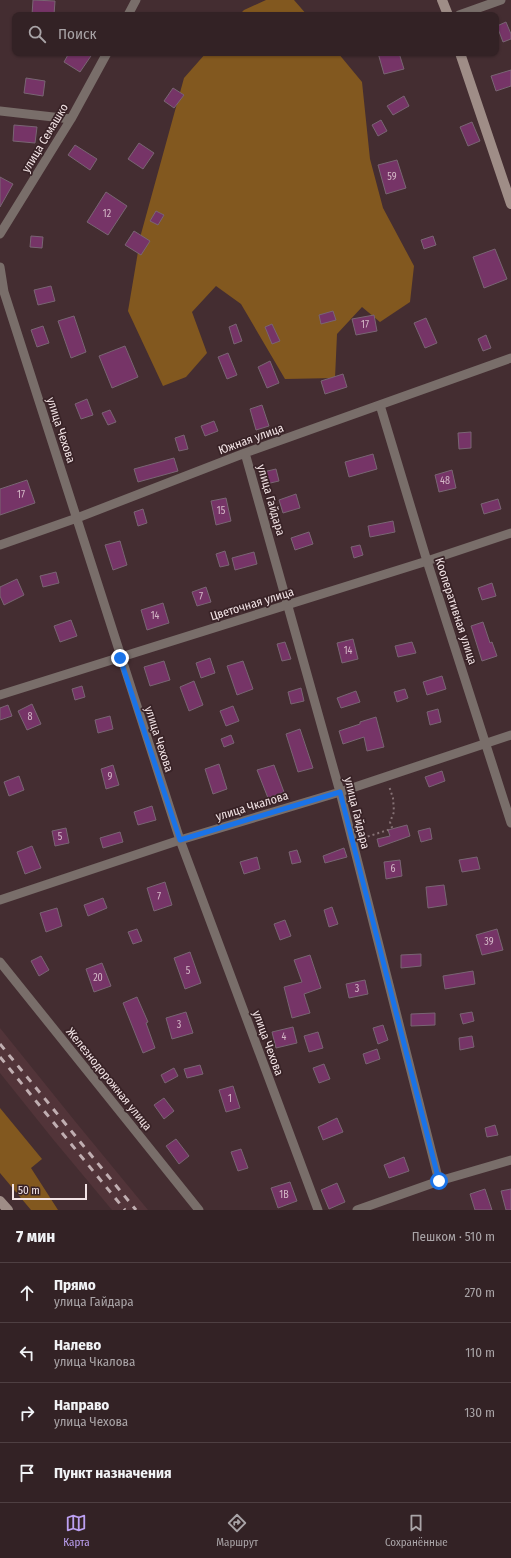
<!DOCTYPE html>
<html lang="ru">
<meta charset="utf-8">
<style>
body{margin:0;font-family:"Fira Sans Condensed",sans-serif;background:#3b2a2d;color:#f1f3f6}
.scale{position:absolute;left:12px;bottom:10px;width:75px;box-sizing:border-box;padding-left:4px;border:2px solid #f2e3e5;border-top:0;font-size:11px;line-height:14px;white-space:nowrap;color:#f2e3e5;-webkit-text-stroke:3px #392327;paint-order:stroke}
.stop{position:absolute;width:12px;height:12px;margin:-9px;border:3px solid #1a73e8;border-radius:50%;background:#fff}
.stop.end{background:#1a73e8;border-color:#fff;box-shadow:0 1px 4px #0008}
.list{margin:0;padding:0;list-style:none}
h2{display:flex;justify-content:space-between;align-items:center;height:52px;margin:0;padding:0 16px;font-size:17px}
h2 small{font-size:13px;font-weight:400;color:#a9a4a7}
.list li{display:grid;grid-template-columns:26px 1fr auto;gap:12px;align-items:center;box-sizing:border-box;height:60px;padding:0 16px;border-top:1px solid #4e3f42}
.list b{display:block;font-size:15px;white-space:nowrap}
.list p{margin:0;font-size:13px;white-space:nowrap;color:#a9a4a7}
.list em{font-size:13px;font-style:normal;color:#a9a4a7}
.icon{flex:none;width:22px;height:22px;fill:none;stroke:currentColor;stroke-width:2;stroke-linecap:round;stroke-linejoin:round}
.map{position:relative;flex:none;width:511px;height:1210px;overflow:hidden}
.search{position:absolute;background:#332225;box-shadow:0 1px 3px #0004;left:12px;right:12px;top:12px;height:44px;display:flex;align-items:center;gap:10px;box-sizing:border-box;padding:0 14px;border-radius:8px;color:#a9a4a7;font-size:15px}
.sheet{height:292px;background:#332225}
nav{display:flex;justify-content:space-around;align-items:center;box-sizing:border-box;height:56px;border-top:1px solid #4e3f42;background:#332225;font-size:11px;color:#a9a4a7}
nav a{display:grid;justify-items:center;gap:2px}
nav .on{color:#bca0f2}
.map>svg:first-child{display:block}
.built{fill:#523439}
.forest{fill:#82581f}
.building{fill:#763467;stroke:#796573}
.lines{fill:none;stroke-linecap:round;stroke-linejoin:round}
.path{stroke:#857174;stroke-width:2;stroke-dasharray:2 3;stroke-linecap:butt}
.street{stroke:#796e6a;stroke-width:9}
.secondary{stroke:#9f8d87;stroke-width:10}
.rail{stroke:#c0aeb1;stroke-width:3;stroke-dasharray:7 7;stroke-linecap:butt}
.route{stroke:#1a73e8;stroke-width:5}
.labels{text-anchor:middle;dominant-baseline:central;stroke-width:3.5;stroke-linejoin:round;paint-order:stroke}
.number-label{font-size:10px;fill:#d3b7c6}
.street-label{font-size:12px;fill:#f2e3e5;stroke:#392327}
</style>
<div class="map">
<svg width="511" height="1210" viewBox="0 0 511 1210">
<rect width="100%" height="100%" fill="#442d31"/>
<path class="built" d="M0,1028L74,1120L148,1210H112L52,1138L0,1073Z"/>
<path class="forest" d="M266,0H294L307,15H239L244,10Z
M206,53H338L362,82L370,159L383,208L414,266L410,302L380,322L362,307L337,334L335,378L285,379L241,304L216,286L192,312L207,353L186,377L163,386L128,311L141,234L184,78Z
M0,1108L42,1159L31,1168L58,1210H31L0,1173Z"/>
<path class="building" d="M33,0L55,1L54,15H32Z
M506,22L511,34V39L503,42L497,26Z
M69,53H93L80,72L64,62Z
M378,53H399L404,69L384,74Z
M511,70V86L496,91L491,76Z
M26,78L45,81L43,96L24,93Z
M173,88L184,95L174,108L164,101Z
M404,96L409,106L393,115L387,106Z
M381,120L387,131L378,136L372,125Z
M472,122L480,141L468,146L460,127Z
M14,125L37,127L35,143L13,141Z
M139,143L154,153L143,169L128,159Z
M75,145L97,159L90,170L68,155Z
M397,160L406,188L386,194L378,165Z
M0,177L13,184L0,207Z
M106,192L127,206L108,235L87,222Z
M156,211L164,215L158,225L150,221Z
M134,231L150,241L141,255L125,245Z
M31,236L43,237L42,248L30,247Z
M433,236L436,245L424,249L421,240Z
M495,249L507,279L484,288L473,257Z
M51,286L55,301L38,305L34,290Z
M333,311L336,320L321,324L319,315Z
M374,315L377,331L356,335L352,319Z
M74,316L86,352L71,358L58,321Z
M426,318L437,343L425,348L414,323Z
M236,324L242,341L234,344L229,327Z
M272,324L280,341L272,344L265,327Z
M43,326L49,343L37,347L31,330Z
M486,335L491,348L483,351L478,339Z
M125,346L138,377L112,388L99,356Z
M228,353L237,375L227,379L218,357Z
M270,361L279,383L267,388L258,367Z
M343,374L347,387L325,394L321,381Z
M87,399L93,415L81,419L75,404Z
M262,405L269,426L256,430L250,409Z
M110,410L116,422L108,425L102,413Z
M214,421L218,431L205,436L201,426Z
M471,432V448L459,449L458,433Z
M184,435L188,449L179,451L175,438Z
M373,454L377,469L349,477L345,462Z
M174,458L178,471L138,482L134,469Z
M276,469L279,481L266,484L263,472Z
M452,470L456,488L439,492L435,475Z
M27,480L35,503L0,515V489Z
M296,494L300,508L283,513L279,500Z
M226,498L231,521L216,525L211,501Z
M498,499L501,509L484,514L481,504Z
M143,509L147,523L138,526L134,512Z
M393,521L395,532L370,537L368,526Z
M309,532L313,544L295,550L291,538Z
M120,541L127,565L113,570L105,545Z
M360,545L363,555L354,558L351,547Z
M225,551L229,565L220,567L216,554Z
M254,552L257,564L235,570L232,558Z
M56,572L59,583L43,587L40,576Z
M17,579L24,595L4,605L0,596V587Z
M492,583L496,596L482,600L478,588Z
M206,587L211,602L197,606L192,592Z
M163,603L169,623L147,630L141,610Z
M71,620L77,636L60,642L54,626Z
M483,622L490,643L492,642L497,656L482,661L471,626Z
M353,639L358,659L342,663L337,643Z
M285,642L291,659L282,661L277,644Z
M412,642L416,653L398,657L395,646Z
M210,658L215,673L201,678L196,663Z
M164,661L170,680L150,686L144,667Z
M243,661L253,689L237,695L227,666Z
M442,676L446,689L427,695L423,682Z
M194,681L203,705L189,711L180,687Z
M82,686L85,697L75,700L72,689Z
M301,688L304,701L291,704L288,692Z
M405,689L408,698L397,702L394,692Z
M356,691L360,702L341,708L337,698Z
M32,704L41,724L27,730L18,711Z
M8,705L12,716L0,720V708Z
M233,706L239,721L226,726L220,711Z
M438,709L441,722L430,725L427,712Z
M110,716L113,729L98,733L95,720Z
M376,717L384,747L367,751L364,737L343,744L339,731L360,724V722Z
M300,729L313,768L298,772L286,734Z
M231,735L234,743L224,747L221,739Z
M219,764L227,789L213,794L205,769Z
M113,765L119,785L106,789L101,769Z
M274,765L284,792L268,798L257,770Z
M442,771L445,781L429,787L425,777Z
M19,776L24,790L9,796L4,782Z
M152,806L156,820L138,825L134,812Z
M407,825L410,836L379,847L377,839L390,836L388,830Z
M66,828L69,843L55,846L52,831Z
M430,828L432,839L421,842L418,831Z
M120,832L123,842L103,848L100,838Z
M32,846L41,868L25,874L17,852Z
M344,848L347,857L325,863L323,856Z
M297,850L301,862L292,864L289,852Z
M257,857L260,869L244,874L240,862Z
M477,857L480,869L462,872L459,860Z
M400,860L402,876L386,879L384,862Z
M165,882L172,905L154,911L147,888Z
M444,885L447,905L428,908L426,887Z
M103,898L107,908L88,916L84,905Z
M332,907L338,924L329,927L324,910Z
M57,908L62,926L46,932L40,913Z
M285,920L291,936L280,940L274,924Z
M137,929L142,941L133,944L128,932Z
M497,929L503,950L482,955L476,935Z
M190,952L201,983L185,989L174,958Z
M421,954V966L401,968V955Z
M310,955L321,988L304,994L310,1013L292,1018L284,987L302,982L294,960Z
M41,956L49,970L39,976L31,961Z
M102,963L111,986L94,992L86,969Z
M473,971L475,984L445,989L443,976Z
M365,980L368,994L349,998L346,984Z
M137,997L148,1022L146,1023L155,1048L143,1053L123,1003Z
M186,1012L193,1033L172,1039L166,1018Z
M472,1012L474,1021L463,1024L460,1014Z
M435,1013V1025L411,1026V1014Z
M383,1025L388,1040L378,1044L373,1028Z
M293,1027L297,1043L276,1048L272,1032Z
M318,1032L323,1048L309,1052L304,1036Z
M472,1036L474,1047L460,1050L459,1038Z
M377,1049L380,1059L366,1064L363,1054Z
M324,1064L330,1079L319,1083L313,1068Z
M200,1065L203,1074L187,1078L184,1069Z
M174,1068L178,1076L165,1083L161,1075Z
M233,1086L240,1108L226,1112L219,1090Z
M164,1098L174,1111L164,1119L154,1105Z
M337,1118L343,1132L323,1140L318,1127Z
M495,1125L498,1135L487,1137L485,1128Z
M176,1139L189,1156L179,1164L166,1146Z
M241,1149L248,1168L238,1171L231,1152Z
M404,1157L409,1171L389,1178L384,1165Z
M290,1182L297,1201L278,1208L271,1188Z
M337,1183L345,1202L329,1209L321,1190Z
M485,1189L492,1210H475L470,1194Z
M511,1189V1210H506L501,1191Z"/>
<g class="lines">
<path class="path" d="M363,838L388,830L392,827L390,822L394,812L393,798L389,786"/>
<path class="street" d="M128,15L136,0
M459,15L501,0
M0,111L71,119
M0,234L71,119L107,53
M0,267L4,292L180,840L318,1210
M380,405L427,561L511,823
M245,453L340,792L439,1181
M0,545L77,518L245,453L511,358
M0,695L427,561L511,533
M0,900L180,840L340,792L511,735
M0,962L199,1210
M357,1210L439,1181L511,1160"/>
<path class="secondary" d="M442,0L448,15
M460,53L511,204
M0,1201L8,1210"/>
<path class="rail" d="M0,1044L136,1210
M0,1057L125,1210"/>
</g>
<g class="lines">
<path class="route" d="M120,658L180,840L340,792L439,1181"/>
</g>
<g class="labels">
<g class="number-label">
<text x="392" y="177">59</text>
<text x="107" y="214">12</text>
<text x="365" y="325">17</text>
<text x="445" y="481">48</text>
<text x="21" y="495">17</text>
<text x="221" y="511">15</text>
<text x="201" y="597">7</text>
<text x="155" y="616">14</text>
<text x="348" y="651">14</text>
<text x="30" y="717">8</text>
<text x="110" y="777">9</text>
<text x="60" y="837">5</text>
<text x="393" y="869">6</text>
<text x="159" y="897">7</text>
<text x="489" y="942">39</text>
<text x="188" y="971">5</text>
<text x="98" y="978">20</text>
<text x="357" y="989">3</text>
<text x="179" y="1025">3</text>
<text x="284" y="1037">4</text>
<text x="230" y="1099">1</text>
<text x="284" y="1195">1В</text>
</g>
<g class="street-label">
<text transform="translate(45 138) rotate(-59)">улица Семашко</text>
<text transform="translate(61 430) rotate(72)">улица Чехова</text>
<text transform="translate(251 439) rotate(-20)">Южная улица</text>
<text transform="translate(271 500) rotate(74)">улица Гайдара</text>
<text transform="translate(252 604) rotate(-17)">Цветочная улица</text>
<text transform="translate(456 611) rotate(72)">Кооперативная улица</text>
<text transform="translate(159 739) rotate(72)">улица Чехова</text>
<text transform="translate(252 806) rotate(-17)">улица Чкалова</text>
<text transform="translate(357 813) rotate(76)">улица Гайдара</text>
<text transform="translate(268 1043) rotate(70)">улица Чехова</text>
<text transform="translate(109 1079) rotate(51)">Железнодорожная улица</text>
</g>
</g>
</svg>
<div class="scale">50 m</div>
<div class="stop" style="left:439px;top:1181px"></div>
<div class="stop end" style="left:120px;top:658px"></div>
<div class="search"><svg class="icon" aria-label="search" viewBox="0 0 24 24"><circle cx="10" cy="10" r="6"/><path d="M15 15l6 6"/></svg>Поиск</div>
</div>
<section class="sheet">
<h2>7 мин<small>Пешком · 510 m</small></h2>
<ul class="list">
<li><svg class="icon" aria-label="ahead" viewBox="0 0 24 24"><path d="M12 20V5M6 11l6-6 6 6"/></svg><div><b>Прямо</b><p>улица Гайдара</p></div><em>270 m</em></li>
<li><svg class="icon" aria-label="left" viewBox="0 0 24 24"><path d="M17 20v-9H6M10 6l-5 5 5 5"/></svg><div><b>Налево</b><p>улица Чкалова</p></div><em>110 m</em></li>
<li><svg class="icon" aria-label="right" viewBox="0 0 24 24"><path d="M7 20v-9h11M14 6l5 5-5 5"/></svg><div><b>Направо</b><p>улица Чехова</p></div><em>130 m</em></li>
<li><svg class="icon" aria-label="arrive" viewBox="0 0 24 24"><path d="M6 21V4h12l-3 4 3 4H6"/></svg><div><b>Пункт назначения</b></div></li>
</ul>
</section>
<nav>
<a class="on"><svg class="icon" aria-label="map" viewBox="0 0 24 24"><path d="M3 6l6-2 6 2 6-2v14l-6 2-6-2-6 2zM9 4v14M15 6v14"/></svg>Карта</a>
<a><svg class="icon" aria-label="directions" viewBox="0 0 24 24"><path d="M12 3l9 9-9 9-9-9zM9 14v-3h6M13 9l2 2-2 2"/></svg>Маршрут</a>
<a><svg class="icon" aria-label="saved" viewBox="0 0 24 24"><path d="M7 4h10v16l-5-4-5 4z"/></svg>Сохранённые</a>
</nav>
